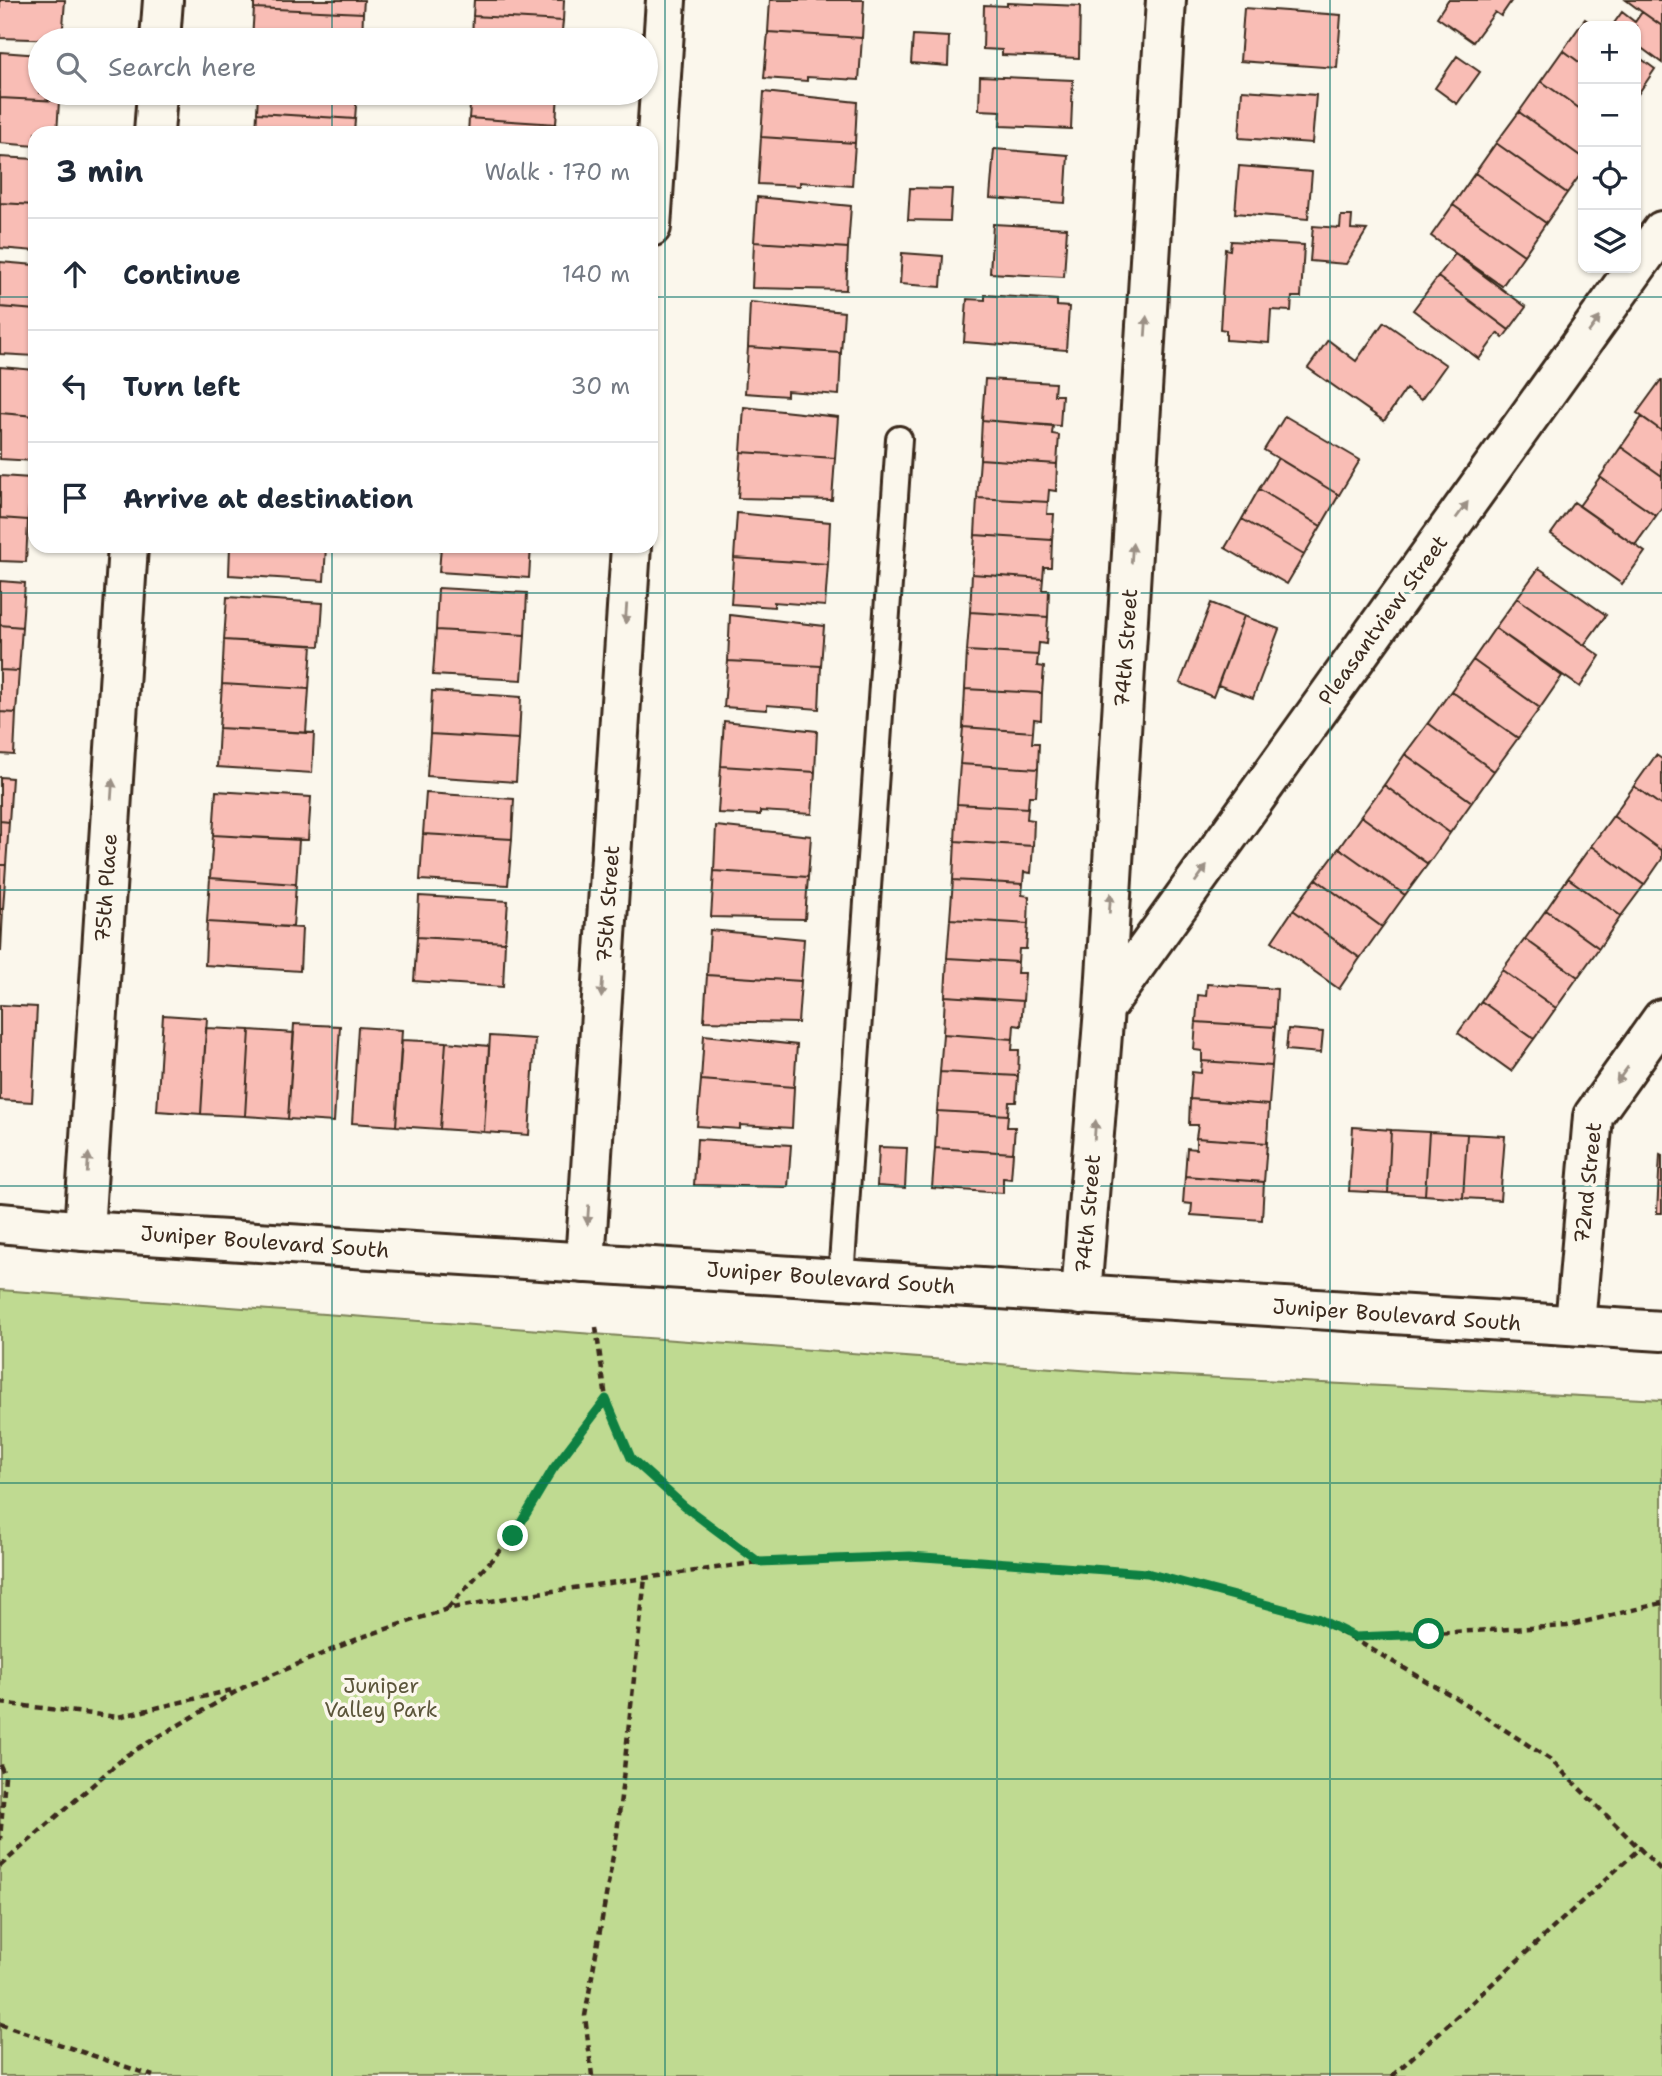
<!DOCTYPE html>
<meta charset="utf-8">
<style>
body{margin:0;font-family:"Shantell Sans",sans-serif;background:#f6f6f7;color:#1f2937}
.controls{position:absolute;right:21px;top:21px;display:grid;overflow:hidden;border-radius:14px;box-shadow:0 2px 5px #0004}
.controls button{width:63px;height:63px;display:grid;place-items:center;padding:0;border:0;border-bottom:2px solid #e0e1e3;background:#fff;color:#1f2937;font:35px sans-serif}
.stop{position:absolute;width:21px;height:21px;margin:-16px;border:5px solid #0b8043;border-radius:50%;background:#fff}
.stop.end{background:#0b8043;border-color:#fff;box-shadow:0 2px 7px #0008}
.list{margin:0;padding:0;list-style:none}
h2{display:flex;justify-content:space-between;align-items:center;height:91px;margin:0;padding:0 28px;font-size:30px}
h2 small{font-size:23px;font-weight:400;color:#747a83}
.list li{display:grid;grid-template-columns:46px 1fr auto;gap:21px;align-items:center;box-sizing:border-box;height:112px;padding:0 28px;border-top:2px solid #e0e1e3}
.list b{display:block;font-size:26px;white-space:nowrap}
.list em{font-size:23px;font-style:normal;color:#747a83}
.icon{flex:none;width:38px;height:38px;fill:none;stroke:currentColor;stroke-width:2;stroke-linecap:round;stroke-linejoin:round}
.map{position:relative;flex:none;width:1662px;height:2076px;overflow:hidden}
.search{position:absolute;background:#fff;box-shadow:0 2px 5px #0004;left:28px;top:28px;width:630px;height:77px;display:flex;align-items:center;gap:18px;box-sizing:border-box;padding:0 24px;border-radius:38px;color:#747a83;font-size:26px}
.panel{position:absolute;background:#fff;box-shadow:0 2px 5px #0004;left:28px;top:126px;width:630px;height:427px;border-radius:21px}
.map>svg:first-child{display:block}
.green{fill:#bfda91;stroke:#7d8258;stroke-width:2}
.building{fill:#f9bdb5;stroke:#3b2a1e;stroke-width:2}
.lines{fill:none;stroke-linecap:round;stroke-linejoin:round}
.lane-casing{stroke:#3b2a1e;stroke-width:30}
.street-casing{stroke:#3b2a1e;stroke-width:44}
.secondary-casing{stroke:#3b2a1e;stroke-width:44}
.path{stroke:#3b2a1e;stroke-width:4.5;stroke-dasharray:7 5;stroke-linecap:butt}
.lane{stroke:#fbf7ec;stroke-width:24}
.street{stroke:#fbf7ec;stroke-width:38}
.secondary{stroke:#fbf7ec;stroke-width:38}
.oneway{fill:#9b9085}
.route{stroke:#0b8043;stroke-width:9}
.grid{fill:none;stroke:#0f766e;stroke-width:2;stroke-opacity:0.55}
.labels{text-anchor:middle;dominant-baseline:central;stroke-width:7;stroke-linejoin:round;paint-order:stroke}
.street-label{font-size:21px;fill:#3b2a1e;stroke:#fbf7ec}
.park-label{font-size:21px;fill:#5c563b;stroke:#fbf7ec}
</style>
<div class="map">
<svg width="1662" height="2076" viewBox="0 0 1662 2076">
<rect width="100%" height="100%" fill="#fbf7ec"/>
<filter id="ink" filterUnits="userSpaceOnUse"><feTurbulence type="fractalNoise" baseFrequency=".0143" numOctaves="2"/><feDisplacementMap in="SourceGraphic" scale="14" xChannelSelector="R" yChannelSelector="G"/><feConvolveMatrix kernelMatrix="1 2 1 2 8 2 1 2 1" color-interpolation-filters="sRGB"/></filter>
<g filter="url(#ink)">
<path class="green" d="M0,1290L1121,1373L1662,1400V2076H0Z"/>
<path class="building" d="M0,0H65L62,40L0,38Z
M254,0H364L363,13L254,8Z
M474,0H564L563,21L473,16Z
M770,0H864L862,38L768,32Z
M1448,0H1512L1501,16L1495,12L1473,42L1437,17Z
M1626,0H1662V26L1642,12Z
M1007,3L1080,6L1079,58L1002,55V50L983,49L984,5L1007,6Z
M254,8L363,13L362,40H252Z
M1244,8L1341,15L1337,68L1240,61Z
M1622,12L1635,22L1642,12L1662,26V63L1636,44V26H1612Z
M473,16L563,21L561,40H472Z
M1585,19L1595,26H1583V65L1563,50Z
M768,32L862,38L859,80L807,77V81L764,78Z
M913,35L949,37L948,66L911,63Z
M1563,50L1583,65V111L1541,81Z
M0,52L40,55V93H59V101L0,98Z
M1636,55L1655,69L1636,97Z
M1457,56L1480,72L1457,104L1435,88Z
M980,76L1073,80L1071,129L1000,126L1001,111L979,110Z
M1541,81L1583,111V158L1519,112Z
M1242,90L1316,95L1312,143L1239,138Z
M764,92L857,102L855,143L761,137Z
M258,93H357L355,119L257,113Z
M471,93H558L556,124L469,118Z
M0,98L59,101L57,133H35V146L0,143Z
M1519,112L1583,158V171L1567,193L1496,143Z
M257,113L355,119L354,133H256Z
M469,118L556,124V133H468Z
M761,137L855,143L852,186L800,182V186L758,184Z
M1496,143L1567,193L1546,223L1475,173Z
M994,149L1068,155L1065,203L990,198Z
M0,157L35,159V205L0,203Z
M1239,166L1312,172L1308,219L1235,213Z
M1475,173L1546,223L1524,255L1453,205Z
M910,188L952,189L950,221L908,220Z
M757,197L851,206L848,248L754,242Z
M0,203L35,205V251L0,248Z
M1453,205L1524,255L1502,286L1431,236Z
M1341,216H1352L1351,229L1367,230L1346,264L1310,261L1313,226L1340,228Z
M993,224L1067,228L1064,277L990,273Z
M1231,241L1304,245L1301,297H1292L1291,311L1271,310L1269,343L1226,340V330L1220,329L1225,249L1230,250Z
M754,242L848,248L846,290L752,288Z
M902,253L943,256L941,287L900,284Z
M1455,254L1526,307L1509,330L1438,277Z
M0,262L35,265V310L0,307Z
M1438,277L1509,330L1503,338L1498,333L1479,359L1413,310Z
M985,295L1057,300V306L1069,307L1066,350L964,342L967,299L985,300Z
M750,302L844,312L841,353L748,347Z
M0,307L35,310V356L0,354Z
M1384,322L1446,365L1421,400L1406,389L1384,421L1308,368L1328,340L1356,361Z
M748,347L841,353L839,395L787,391V396L745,393Z
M0,367L35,370V416L0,413Z
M985,379L1055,383L1054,395H1062L1060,426L982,420Z
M1661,380H1662V431L1637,413Z
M744,407L838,417L835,458L741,452Z
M0,413L35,416V461L0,459Z
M1285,416L1360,460L1339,495L1264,450Z
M1642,417L1662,431V476L1621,447Z
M982,420L1053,426L1052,434L1059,435L1057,464L980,459Z
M1621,447L1662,476V507L1656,516L1600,477Z
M741,452L835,458L832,500L738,498Z
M1278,458L1339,495L1321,526L1259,489Z
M980,459L1057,464L1056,491L1049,490L1048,502L977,498Z
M0,476L31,478L28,520L0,518Z
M1600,477L1656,516L1635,545L1579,506Z
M1259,489L1321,526L1304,555L1242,519Z
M977,498L1048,502L1047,514H1054L1052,540L975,535Z
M1574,502L1645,552L1622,584L1551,534Z
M737,513L830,522L828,564L734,558Z
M0,518L28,520L26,562L0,561Z
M1242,519L1304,555L1287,584L1225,548Z
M975,535L1052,540L1051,567H1044L1043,579L972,574Z
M230,546H326L324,581L229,575Z
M441,546H531L529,578L439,572Z
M734,558L828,564L825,606L774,602V607L731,604Z
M1539,568L1606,615L1584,645L1517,598Z
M972,574L1043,579L1042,590H1049L1048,617L970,612Z
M0,581L25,583L22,627L0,625Z
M438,588L527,593L525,635L436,630Z
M227,597L323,603L320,646L224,640Z
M1517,598L1600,656L1580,687L1495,628Z
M1211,603L1244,616L1213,697L1180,683Z
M970,612L1048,617L1046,644L1039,643L1038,655L967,651Z
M730,615L824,626L821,666L728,661Z
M1244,616L1279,629L1253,698L1218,685Z
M0,625L22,627L19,671L0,670Z
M1495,628L1562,676L1540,708L1473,660Z
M436,630L525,635L522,680L433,675Z
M224,640L312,645L309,689L222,684Z
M967,651L1038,655L1037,666L1044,667L1042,693L965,689Z
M1473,660L1540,708L1518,738L1451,691Z
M728,661L821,666L819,709L767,705V710L724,707Z
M0,670L19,671L16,713L0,712Z
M222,684L309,689L306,733L219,728Z
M965,689L1042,693L1041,720L1034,719L1033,732L963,727Z
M432,691L521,697L519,739L430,734Z
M1451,691L1518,738L1494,771L1428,723Z
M0,712L16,713L14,755L0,754Z
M724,721L817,731L815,772L721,766Z
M1428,723L1494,771L1472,802L1405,754Z
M963,727L1033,732L1032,743H1039L1038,769L960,764Z
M219,728L314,733L312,773L217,767Z
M430,734L519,739L516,782L427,776Z
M1405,754L1472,802L1450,833L1384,785Z
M1656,755L1662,759V806L1634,786Z
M960,764L1038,769L1036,796H1029L1028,808L957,804Z
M721,766L815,772L812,814L760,811V815L718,813Z
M0,777L12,778L9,822L0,821Z
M1384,785L1450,833L1428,864L1361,816Z
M1634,786L1662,806V851L1613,816Z
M216,791L311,797L308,840L213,835Z
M426,793L514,799L512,839L423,834Z
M957,804L1028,808L1027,819L1034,820L1033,846L955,841Z
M1361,816L1428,864L1405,895L1339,848Z
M1613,816L1662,851V859L1644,885L1591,846Z
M0,821L9,822L6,865H0Z
M716,826L811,836L808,877L714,871Z
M423,834L512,839L508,885L420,880Z
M213,835L299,840L296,884L210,878Z
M955,841L1033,846L1031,873L1024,872L1023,884L953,880Z
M1591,846L1644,885L1621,916L1568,878Z
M1339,848L1405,895L1382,927L1316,879Z
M0,865H6L3,909H0Z
M714,871L808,877L805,919L711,917Z
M210,878L296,884L293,927L207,922Z
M1568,878L1621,916L1599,948L1546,910Z
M1316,879L1382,927L1360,958L1293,910Z
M953,880L1023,884L1022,895L1029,896L1028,924L950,919Z
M419,896L508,901L505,942L417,937Z
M0,909H3L1,951H0Z
M1293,910L1360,958L1339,989L1272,941Z
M1546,910L1599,948L1578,977L1525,939Z
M950,919L1028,924L1026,949H1019L1018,962L947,958Z
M207,922L302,928L300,971L205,965Z
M710,930L804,939L801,981L707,975Z
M417,937L505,942L503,987L414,981Z
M1525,939L1578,977L1556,1008L1502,970Z
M947,958L1018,962L1017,973H1025L1023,1001L945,996Z
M1502,970L1556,1008L1534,1039L1481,1001Z
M707,975L801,981L798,1023L704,1021Z
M1207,984L1277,989L1275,1027L1196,1022L1198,995L1206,996Z
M945,996L1023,1001L1021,1026L1014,1025L1013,1039L943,1034Z
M1481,1001L1534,1039L1511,1071L1458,1033Z
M0,1005L37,1007L32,1102L0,1100Z
M163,1015L207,1018L201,1114L157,1111Z
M1196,1022L1275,1027L1272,1066L1202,1061V1051L1194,1050Z
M294,1024L340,1026L334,1122L288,1119Z
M358,1027L402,1030L396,1126L352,1123Z
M206,1028L250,1030L245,1116L201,1114Z
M1288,1029L1323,1032L1321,1053L1286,1050Z
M250,1030L294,1033L288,1119L245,1116Z
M943,1034L1013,1039L1012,1050H1019L1018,1076L940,1072Z
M704,1035L797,1045L794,1087L701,1080Z
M490,1036L535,1039L529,1135L484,1132Z
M402,1040L446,1042L440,1129L396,1126Z
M446,1042L489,1046L484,1132L440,1129Z
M1202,1061L1272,1066L1269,1105L1190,1099L1192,1072L1201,1073Z
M940,1072L1018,1076L1016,1102H1009L1008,1115L937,1111Z
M701,1080L794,1087L792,1128L740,1125V1129L697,1126Z
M1190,1099L1269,1105L1267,1143L1196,1138L1198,1125H1189Z
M937,1111L1008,1115L1007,1127H1015L1013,1153L935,1148Z
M1353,1127L1391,1130L1388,1193L1349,1191Z
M1391,1130L1429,1132L1425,1195L1388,1193Z
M1429,1132L1467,1134L1463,1198L1425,1195Z
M1467,1134L1505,1136L1500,1200L1463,1198Z
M1196,1138L1267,1143L1264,1182L1185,1176L1187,1148L1196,1149Z
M697,1139L791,1145L788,1187L694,1185Z
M879,1147L907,1148L905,1188L877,1186Z
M935,1148L1013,1153L1011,1179L1003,1178V1193L932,1188Z
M1660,1154L1662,1155V1213H1657Z
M1185,1176L1264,1182L1262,1220L1191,1215L1192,1204L1183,1203Z"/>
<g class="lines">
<g class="lane-casing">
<path id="lane" d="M841,1278L899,439"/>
</g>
<g class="street-casing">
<path id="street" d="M160,40L163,0
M154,133L157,93
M651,227L666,0
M1104,1009L1662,231
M84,1231L128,546
M585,1263L631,546
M1081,1295L1104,1009L1166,0
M1575,1325L1593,1116L1662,1019"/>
</g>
<g class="secondary-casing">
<path id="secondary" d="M0,1223L84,1231L1662,1331"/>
</g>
<path class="path" d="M596,1327L606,1399L631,1458L684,1506L758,1561
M448,1608L513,1536L553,1469L606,1399
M1358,1637L1567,1626L1662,1603
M0,1703L118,1717L236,1689
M0,1765L5,1776L0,1840
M0,1866L127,1755L244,1687L362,1637L447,1609L524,1595L759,1562L910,1556L1147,1573L1317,1618L1456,1698L1551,1760L1662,1871
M0,2024L153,2076
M592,2076L585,2016L617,1833L645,1578
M1392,2076L1641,1847"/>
<use href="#lane" class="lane"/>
<use href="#street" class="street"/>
<use href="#secondary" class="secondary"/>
</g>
<defs><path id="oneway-solid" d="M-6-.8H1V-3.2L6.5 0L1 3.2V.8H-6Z" transform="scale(1.75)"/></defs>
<g class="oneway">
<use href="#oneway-solid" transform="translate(1594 325) rotate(-54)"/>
<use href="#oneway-solid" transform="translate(1146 326) rotate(-86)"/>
<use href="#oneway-solid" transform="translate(1462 510) rotate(-54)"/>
<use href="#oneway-solid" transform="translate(1132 553) rotate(-86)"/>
<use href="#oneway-solid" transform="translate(626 614) rotate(94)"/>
<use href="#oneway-solid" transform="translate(112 789) rotate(-86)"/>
<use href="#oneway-solid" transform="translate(1201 874) rotate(-54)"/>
<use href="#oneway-solid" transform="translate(1110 903) rotate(-86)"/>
<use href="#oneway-solid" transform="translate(602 988) rotate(94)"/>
<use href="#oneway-solid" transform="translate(1622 1075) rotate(126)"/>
<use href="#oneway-solid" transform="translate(1095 1130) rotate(-86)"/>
<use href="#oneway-solid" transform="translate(88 1163) rotate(-86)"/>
<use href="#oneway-solid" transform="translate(588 1215) rotate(94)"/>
</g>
</g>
<g class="lines" filter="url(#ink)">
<path class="route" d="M513,1536L553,1469L606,1399L631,1458L684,1506L759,1562L910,1556L1147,1573L1317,1618L1355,1637L1429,1634"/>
</g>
<path class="grid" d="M332,0V40M665,0V2076M997,0V2076M1330,0V2076M332,93V133M0,297H35M651,297H1662M332,546V2076M0,593H1662M0,890H1662M0,1186H1662M0,1483H1662M0,1779H1662"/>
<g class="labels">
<g class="street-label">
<text transform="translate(1383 620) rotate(-54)">Pleasantview Street</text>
<text transform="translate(1126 648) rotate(-86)">74th Street</text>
<text transform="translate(106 888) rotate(-86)">75th Place</text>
<text transform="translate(608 904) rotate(-86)">75th Street</text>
<text transform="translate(1588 1183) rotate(-84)">72nd Street</text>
<text transform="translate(1088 1214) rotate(-85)">74th Street</text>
<text transform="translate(265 1242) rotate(4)">Juniper Boulevard South</text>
<text transform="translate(831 1278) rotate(4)">Juniper Boulevard South</text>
<text transform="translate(1397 1315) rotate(4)">Juniper Boulevard South</text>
</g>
<g class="park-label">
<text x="381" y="1686">Juniper<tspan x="381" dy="24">Valley Park</tspan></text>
</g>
</g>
</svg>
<div class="controls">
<button>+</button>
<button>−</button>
<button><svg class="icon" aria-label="locate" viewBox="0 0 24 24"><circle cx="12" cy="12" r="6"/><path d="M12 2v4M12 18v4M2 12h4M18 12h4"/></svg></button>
<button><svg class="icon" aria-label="layers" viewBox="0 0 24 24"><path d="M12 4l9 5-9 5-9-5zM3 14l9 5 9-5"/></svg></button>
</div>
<div class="stop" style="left:1429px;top:1634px"></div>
<div class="stop end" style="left:513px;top:1536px"></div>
<div class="search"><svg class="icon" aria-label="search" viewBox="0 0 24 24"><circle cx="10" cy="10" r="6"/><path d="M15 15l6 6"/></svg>Search here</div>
<section class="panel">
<h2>3 min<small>Walk · 170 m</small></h2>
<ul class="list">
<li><svg class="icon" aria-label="ahead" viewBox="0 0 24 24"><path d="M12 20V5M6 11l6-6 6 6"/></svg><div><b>Continue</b></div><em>140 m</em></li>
<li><svg class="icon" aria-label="left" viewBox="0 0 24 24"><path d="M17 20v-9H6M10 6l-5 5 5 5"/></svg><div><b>Turn left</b></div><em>30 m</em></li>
<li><svg class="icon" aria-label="arrive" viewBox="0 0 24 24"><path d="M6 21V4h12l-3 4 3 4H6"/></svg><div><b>Arrive at destination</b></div></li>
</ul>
</section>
</div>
